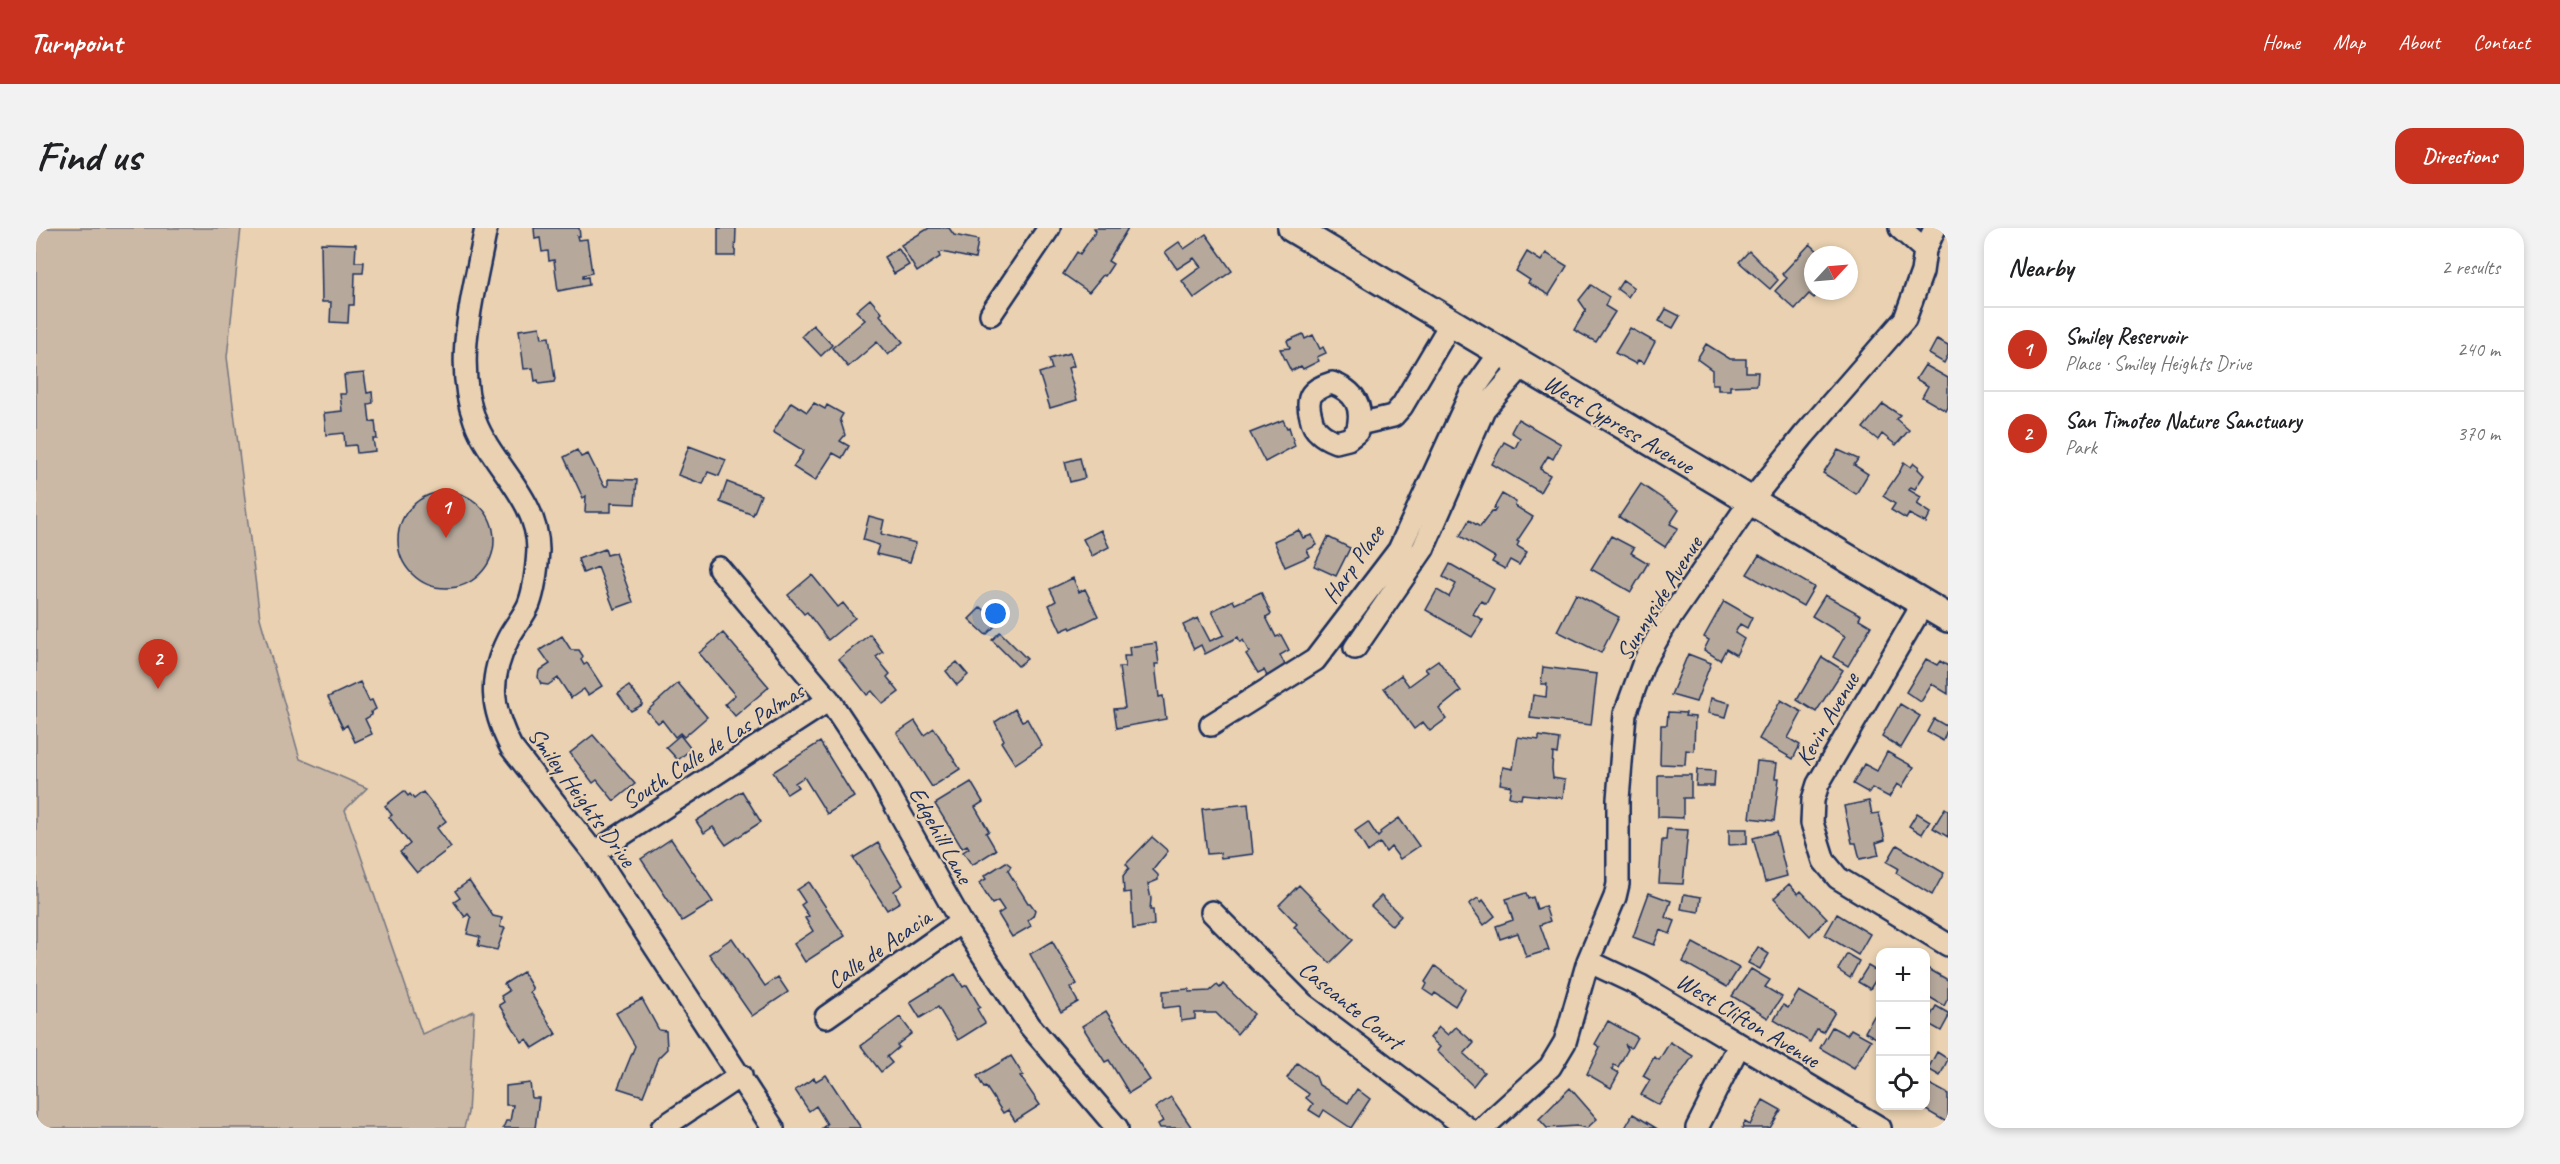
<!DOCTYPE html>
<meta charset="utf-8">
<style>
body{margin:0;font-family:Caveat,sans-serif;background:#f2f2f2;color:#202124}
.controls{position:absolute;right:18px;bottom:18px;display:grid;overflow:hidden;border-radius:12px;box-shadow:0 3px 9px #0003}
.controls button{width:54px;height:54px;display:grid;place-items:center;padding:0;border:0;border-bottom:2px solid #e0e0e0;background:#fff;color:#202124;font:30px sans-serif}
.compass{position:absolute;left:1768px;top:18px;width:54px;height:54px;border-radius:50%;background:#fff;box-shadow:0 3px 9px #0003;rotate:64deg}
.you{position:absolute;left:960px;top:386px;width:21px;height:21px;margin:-15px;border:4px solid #fff;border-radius:50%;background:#1a73e8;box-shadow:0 0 0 9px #1a73e833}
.badge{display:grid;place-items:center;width:39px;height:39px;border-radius:50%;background:#c8321e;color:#fff;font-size:20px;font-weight:700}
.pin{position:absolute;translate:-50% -50px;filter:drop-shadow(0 2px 3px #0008)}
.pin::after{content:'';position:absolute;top:32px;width:21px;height:18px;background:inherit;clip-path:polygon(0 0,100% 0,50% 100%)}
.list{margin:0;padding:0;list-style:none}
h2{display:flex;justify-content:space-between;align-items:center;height:78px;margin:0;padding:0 24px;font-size:26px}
h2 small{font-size:20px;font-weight:400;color:#757577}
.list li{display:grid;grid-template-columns:39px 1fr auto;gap:18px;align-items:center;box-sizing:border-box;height:84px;padding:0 24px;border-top:2px solid #e0e0e0}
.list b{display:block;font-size:22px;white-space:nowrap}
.list p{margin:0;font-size:20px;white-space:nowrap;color:#757577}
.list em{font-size:20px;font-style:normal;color:#757577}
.icon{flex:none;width:33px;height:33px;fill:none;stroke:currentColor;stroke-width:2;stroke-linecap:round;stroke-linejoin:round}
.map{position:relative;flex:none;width:1912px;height:900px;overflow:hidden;border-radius:18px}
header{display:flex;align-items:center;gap:36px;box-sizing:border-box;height:84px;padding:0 30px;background:#c8321e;color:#fff}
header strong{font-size:28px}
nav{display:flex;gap:33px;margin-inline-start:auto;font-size:21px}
.intro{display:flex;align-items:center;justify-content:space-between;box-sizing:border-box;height:144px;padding:0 36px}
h1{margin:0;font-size:42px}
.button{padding:15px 27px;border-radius:18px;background:#c8321e;color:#fff;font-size:21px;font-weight:700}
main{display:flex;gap:36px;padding:0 36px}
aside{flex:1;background:#fff;border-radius:18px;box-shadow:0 3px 9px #0003}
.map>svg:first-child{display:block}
.green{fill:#cbb9a5;stroke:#737482;stroke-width:1.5}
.building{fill:#b6a99c;stroke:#1b2f5e;stroke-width:1.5}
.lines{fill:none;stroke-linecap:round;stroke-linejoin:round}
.minor-casing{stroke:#1b2f5e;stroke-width:26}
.major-casing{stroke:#1b2f5e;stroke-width:32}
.minor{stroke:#e9d1b1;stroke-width:21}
.major{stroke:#e9d1b1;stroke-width:27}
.labels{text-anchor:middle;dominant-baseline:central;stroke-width:4.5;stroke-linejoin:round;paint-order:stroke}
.street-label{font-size:24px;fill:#1b2f5e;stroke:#e9d1b1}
</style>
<header>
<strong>Turnpoint</strong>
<nav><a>Home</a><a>Map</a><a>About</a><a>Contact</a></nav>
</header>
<div class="intro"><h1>Find us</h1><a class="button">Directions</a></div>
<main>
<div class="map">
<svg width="1912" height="900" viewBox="0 0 1912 900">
<rect width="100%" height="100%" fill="#e9d1b1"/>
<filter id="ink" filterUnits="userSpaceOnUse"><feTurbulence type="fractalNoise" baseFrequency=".0167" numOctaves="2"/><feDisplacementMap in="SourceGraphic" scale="12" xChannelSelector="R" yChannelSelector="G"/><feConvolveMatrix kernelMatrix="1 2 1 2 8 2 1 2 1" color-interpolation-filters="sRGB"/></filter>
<g filter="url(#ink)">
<path class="green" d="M0,0H205L191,129L224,390L264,531L331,560L309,582L386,806L438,783L432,885L428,900H0Z"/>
<path class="building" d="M498,0H543L544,8H541L542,12L551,11L556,45L547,47V50L552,49L553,57L522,63L518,32L513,33L512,23L506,24L504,10L499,11Z
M682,0H700L699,28H682Z
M893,0H913L918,7L942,12L939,31L906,24L903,26L904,29L881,44L865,17Z
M1058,0H1092L1072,33L1077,36L1069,48L1067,47L1053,64L1027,46L1041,24L1044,26L1060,3Z
M1170,6L1196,43L1158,70L1146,53L1165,39L1158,30L1141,41L1129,24L1143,14L1148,21Z
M285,15L320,16L319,34H328L327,45H319L318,77H313L312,95L294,94L295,74H286Z
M1774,16L1784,25L1777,27V63H1784L1778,70L1773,66L1759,81L1739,63L1751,50L1746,46Z
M862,20L873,37L858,46L848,29Z
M1713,23L1742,52L1734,61L1703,34Z
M1491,24L1505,33L1510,25L1531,38L1513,67L1492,55L1494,52L1480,43Z
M1587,52L1598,60L1592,69L1581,61Z
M1555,57L1573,69L1569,78L1579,84L1560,114L1538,102L1550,82L1543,72Z
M834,71L846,85L844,87L867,114L852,127L841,114L812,139L796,120L829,92L820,83Z
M1630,81L1644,88L1637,100L1623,93Z
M777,97L796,117L785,128L766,108Z
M504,99L506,110L513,109L519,151L518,154L503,156L502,152L499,153L497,140L488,141L483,102Z
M1594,100L1619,114L1608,135L1602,132L1600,136L1579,125Z
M1267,106L1269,111L1277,107L1284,121L1287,119L1290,125L1281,129L1283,133L1267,141L1265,138L1255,143L1244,121L1254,120L1251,113Z
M1901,111L1912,117V127L1908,135L1893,126Z
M1670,116L1694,131H1710V144H1722L1721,157L1694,158V162H1682V156H1676V142L1661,131Z
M1034,125L1038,138L1032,140L1041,172L1014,180L1003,145L1016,141L1013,131Z
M1889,137L1912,150V179L1910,183L1886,169L1892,158L1880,151Z
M328,145L331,165L336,164L337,175L332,176L334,194L339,193L341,211H337L339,223L321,225L320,217L309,218L308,205L290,207L288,185L306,183L304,166H310L308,147Z
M755,174L771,184L778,175L789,181L791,177L807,186L804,191L809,207L804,213L813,218L806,230L797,225L779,253L757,239L768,223L737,204Z
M1847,176L1864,187L1860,191L1873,202L1860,217L1846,206L1842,212L1827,200Z
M1482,191L1525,216L1517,231L1512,228L1504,241L1514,247L1504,264L1456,236L1468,214L1479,220L1484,210L1475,204Z
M1247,192L1251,200L1253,199L1259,218L1229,234L1214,205Z
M653,218L690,232L683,248L672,244L667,256L642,247Z
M541,222L545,229L552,226L568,258H572V251L601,252L599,276L575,275V284H549L550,268L547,270L528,229Z
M1802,222L1822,231L1818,237L1832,246L1820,266L1787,245Z
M1044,230L1049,250L1034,254L1029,234Z
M1868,234L1875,239L1878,235L1883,239L1882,241L1888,247L1879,261L1875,259L1873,262L1885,269L1881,276L1895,285L1890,295L1873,286L1870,291L1855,282L1859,276L1847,268L1864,243Z
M691,254L725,267L717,287L684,274Z
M1605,256L1643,282L1634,296L1642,300L1629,319L1583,289Z
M362 312a48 48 0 1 1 96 0a48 48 0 1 1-96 0Z
M1466,266L1480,274L1479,278L1497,289L1481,313L1483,314L1481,318L1491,324L1483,337L1474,332L1469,341L1456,334L1459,329L1424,308L1433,292L1444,299L1456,283L1458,284L1460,281L1458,280Z
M833,288L848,292L845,306L880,315L874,334L840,326L843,317L827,312Z
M1065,302L1073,319L1056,328L1047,311Z
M1263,302L1267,310L1276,307L1281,317L1271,322L1274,328L1249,339L1238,313Z
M1575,308L1598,320L1595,325L1612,335L1595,364L1555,341Z
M1292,309L1314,320L1300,348L1278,338Z
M569,321L571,327L579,325L597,374L578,381L562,339L547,345L542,331Z
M1723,327L1778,359L1767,378L1711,346Z
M1414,336L1458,361L1450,376L1445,373L1437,386L1447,392L1436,409L1390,382L1401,362L1413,369L1420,356L1407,349Z
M776,347L802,379L807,375L819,390L792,412L771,384L768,386L752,367Z
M1037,350L1043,364L1049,361L1062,388L1035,401L1034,399L1025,403L1013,377L1020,373L1014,361Z
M1225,364L1235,386L1230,389L1240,409L1245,407L1253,422L1244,427L1250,439L1231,448L1228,442L1222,445L1210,426L1213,424L1207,412L1204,414L1202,409L1169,426L1165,417L1158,421L1147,397L1162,390L1174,413L1188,407L1176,383L1197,372L1199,376Z
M1540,366L1583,389L1565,425L1521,403Z
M1789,367L1825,387L1823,391L1835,398L1812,438L1797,429L1809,408L1776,388Z
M1688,373L1716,389L1711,400L1704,396L1699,405L1708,411L1700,427L1690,421L1684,432L1668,422L1673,412L1668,409Z
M945,379L962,395L950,407L933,391Z
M964,404L991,431L982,438L956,412Z
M687,405L733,459L699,488L689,476L699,467L663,425Z
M834,406L847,424L840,429L854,446L851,449L863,464L847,476L836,463L831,467L803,431Z
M526,408L535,422H543L547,428L545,432L548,437L551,435L566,458L552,467L548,461L535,470L522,450L512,457L505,456L502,449L503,443L514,436L504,422Z
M1120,415L1123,436H1119L1123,469L1127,468L1130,491L1081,500L1078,481L1089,480L1083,439H1089L1088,428H1094L1093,419Z
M1652,426L1675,435L1660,474L1635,467Z
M1786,429L1807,442L1780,484L1761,472Z
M1890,431L1901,437L1904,433L1912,438V466L1896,456L1885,474L1870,464Z
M1402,432L1425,463L1403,481L1410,491L1394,503L1387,494L1378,501L1348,460L1365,447L1373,458L1392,444L1389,441Z
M921,434L932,447L921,457L910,443Z
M1507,439L1561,446L1555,497L1494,490L1497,467L1510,469L1511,456H1505Z
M324,454L333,473L336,472L340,481L335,484L336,487L329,491L336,506L319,514L311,497L307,500L292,469Z
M642,455L671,489L648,509L644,505L639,509L626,492L622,495L611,483Z
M593,458L606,474V477L595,483L582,466Z
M1675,470L1694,475L1690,489L1672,485Z
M1745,472L1766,484L1752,510L1764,517L1757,531L1723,511Z
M1864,476L1884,488L1865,520L1846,508Z
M979,481L986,493L991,491L1006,518L979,536L965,514L968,512L959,494Z
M1632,484L1650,485L1649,488L1659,489L1658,523L1650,522L1649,537L1624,536L1625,497H1631Z
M1898,491L1912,499L1907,513L1891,504Z
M879,493L888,507L898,500L924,541L896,559L861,505Z
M557,507L599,556L578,573L561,552L557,555L534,525Z
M644,507L655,521L642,532L630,519Z
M1503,508L1523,511L1521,526L1517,525L1516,541L1517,550L1529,552L1527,570L1486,566L1485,571L1473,569L1475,558L1464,556L1467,539L1477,541L1482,509L1503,512Z
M784,514L818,569L791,586L768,549L759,555L762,559L751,566L737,544Z
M1851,524L1878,539L1866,559L1861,556L1853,569L1836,560L1833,565L1817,556L1828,536L1841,543Z
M1721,533L1741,535L1739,550H1743L1738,593L1714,590Z
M1661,542L1679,543L1678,558H1660Z
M1622,547H1655V570H1647V590L1622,589Z
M935,554L947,574L939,579L953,603L950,605L960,622L936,637L927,624L933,620L931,617L926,620L899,576Z
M368,563L372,568L374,566L378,571L387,564L410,593L401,600L415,619L381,645L364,624L374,616L353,589L356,587L349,578Z
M706,563L725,594L690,617L677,599L668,605L660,593Z
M1833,573L1836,586L1843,585L1849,612L1840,615L1843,627L1824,631L1820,615H1816L1808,578Z
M1212,576L1217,626L1185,630L1184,625L1171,626L1166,581Z
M1909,580L1912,582V609L1897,600Z
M1881,585L1894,593L1886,606L1873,598Z
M1363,590L1383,618L1364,631L1355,619L1350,624L1344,615L1332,624L1319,603L1332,594L1342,609L1345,606L1344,604Z
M1631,601L1652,602L1647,656L1623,655L1626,612H1630Z
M1693,601H1711V616L1693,617Z
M1740,604L1751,648L1729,654L1717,610Z
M1116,609L1132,623L1117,642L1122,647V652L1112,656L1115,671L1114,682H1117L1118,697L1097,701L1095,664L1088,665L1087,648L1093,640L1090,636Z
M635,611L677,674L646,693L605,631Z
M842,615L867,657L858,663L864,674L851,682L817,630Z
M1861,617L1908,645L1896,667L1860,645L1862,640L1851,634Z
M970,634L975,638L972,643L992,675H994L999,682L997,688L992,692L995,698L976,709L962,686L968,682L962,673L956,676L943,655L950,651L948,648Z
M433,653L457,688L466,690L464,699L469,700L461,722L442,718L444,709L431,706L435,690L432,686L429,689L418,674L424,670L419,663Z
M773,654L809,708L769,734L758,716L777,703L769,690L773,688L765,677L769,674L761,662Z
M1753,656L1762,666L1765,663L1791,690L1774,708L1738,670Z
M1263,657L1317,712L1294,735L1258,699L1261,696L1243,677Z
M1490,665L1492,671L1497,669L1501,681L1509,678L1514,693L1504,697L1513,722L1490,729L1482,705L1464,711L1460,698L1477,692L1470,671Z
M1613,665L1635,673L1629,689L1639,693L1634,706L1624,702L1618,717L1597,709Z
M1648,666L1665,669L1663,684L1645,681Z
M1345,668L1365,688L1356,698L1335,678Z
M1442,670L1445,674L1447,672L1459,688L1448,697L1433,676Z
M1801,686L1834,706L1822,727L1789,707Z
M696,710L729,758L742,749L752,764L716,788L673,726Z
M1016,713L1041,756L1034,760L1042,774L1025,784L994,726Z
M1657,715L1703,740L1691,759L1647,734Z
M1722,719L1733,726L1724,741L1712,735Z
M1811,726L1823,733L1814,750L1802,742Z
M1399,738L1429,761L1419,778L1399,765L1397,768L1388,762L1391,756L1389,754Z
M1832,738L1844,745L1834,761L1822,754Z
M1891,740L1912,752V770L1908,778L1890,767Z
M1715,741L1734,752L1729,759L1746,769L1732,790L1696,768Z
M487,744L497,761L494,764L520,806L497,820L491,811L486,814L463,777L468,774L465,768L473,763L468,756Z
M919,746L927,759L931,757L944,779L941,781L949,795L922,812L902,779L884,790L874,774Z
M1187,756L1218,786L1201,806L1180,785H1159V791L1145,793L1144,778L1127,780V763L1153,761V764L1174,763L1181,757L1184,760Z
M1763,763L1799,784L1787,804L1781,801L1774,814L1738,792L1747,777L1752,780Z
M606,771L623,802L630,803L631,821L622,830L607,868L582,860L599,818L580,785Z
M1900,778L1912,785V790L1905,803L1891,795Z
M1070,783L1114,852L1093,865L1073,832L1069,834L1046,798Z
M1838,788L1844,792V806L1842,811L1829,804Z
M864,789L876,805L861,817L863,819L851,829L856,835L845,844L825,818Z
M1572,793L1601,809L1595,820L1589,816L1592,821L1582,839L1578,837L1576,841L1583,845L1575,860L1551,846L1564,819L1559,816Z
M1403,799L1412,807L1420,799L1438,815L1428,826L1448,844L1437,858L1401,823L1404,819L1394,810Z
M1796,799L1811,807L1815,801L1835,812L1818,840L1784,820Z
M1634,814L1657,828L1623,877L1605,867L1614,852L1607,848L1618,829L1623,832Z
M1901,824L1912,831L1904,848L1892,841Z
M975,828L987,847L984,848L1004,877L979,893L972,882L967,885L950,859L948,860L941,848Z
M1261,835L1280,849L1283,857L1312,875L1321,861L1334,871L1315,900L1288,882L1284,889L1273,882L1277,876L1270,870L1273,866L1251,850Z
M790,847L825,900H786L791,896L780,878L773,883L759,862L778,850L780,853Z
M1890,854L1912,866V895L1883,878H1890Z
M494,855L496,870H503L499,900H467L470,893H474L477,877H470V858Z
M1534,860L1561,891L1551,900L1541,898L1511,900L1503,891Z
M1135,869L1156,900H1124L1122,896L1127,893L1119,880Z
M1727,872L1745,882L1734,900H1706L1709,894L1714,897Z
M1597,886L1620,900H1589Z"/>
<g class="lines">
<g class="minor-casing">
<path id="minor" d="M450,0C439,61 416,132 439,193C456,238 502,270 502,322C501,339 499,360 493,376C488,388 478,399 472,411C452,451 455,480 475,519L558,625L737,900
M1864,0L1889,22
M955,86L1013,0
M1296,155C1320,164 1328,179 1321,204L1312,211L1300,214C1295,212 1288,209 1284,205C1279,201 1276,195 1275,189C1269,168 1276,161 1296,155Z
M1323,196L1357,188L1366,178L1415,95
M683,340L793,472L839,541L925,694L994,798L1081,900
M1887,376L1782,556L1777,572L1776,595L1788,633L1802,650L1912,717
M1319,420L1387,321L1448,181L1486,138
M1175,497L1279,432L1363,322L1434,167L1464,125
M558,625L793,472
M1176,684L1267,776L1431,900
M1552,733L1605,758L1844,900
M790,789L925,694
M626,900L705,847
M1447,900L1514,839L1529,814L1552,733L1579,669L1582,656V571L1589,486L1608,434L1628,399L1714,274L1768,207L1869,91L1886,44L1889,22L1899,0
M1661,900L1703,817"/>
</g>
<g class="major-casing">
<path id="major" d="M1256,0L1912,390"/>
</g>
<use href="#minor" class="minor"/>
<use href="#major" class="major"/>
</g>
</g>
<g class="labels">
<g class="street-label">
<text transform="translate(1583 196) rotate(31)">West Cypress Avenue</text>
<text transform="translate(1317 336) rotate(-55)">Harp Place</text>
<text transform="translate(1623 370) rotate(-58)">Sunnyside Avenue</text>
<text transform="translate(1791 491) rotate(-60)">Kevin Avenue</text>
<text transform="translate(677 518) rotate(-33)">South Calle de Las Palmas</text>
<text transform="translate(546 569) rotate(54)">Smiley Heights Drive</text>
<text transform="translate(905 607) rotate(61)">Edgehill Lane</text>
<text transform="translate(843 721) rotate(-35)">Calle de Acacia</text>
<text transform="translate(1315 777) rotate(39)">Cascante Court</text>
<text transform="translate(1712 792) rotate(31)">West Clifton Avenue</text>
</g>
</g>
</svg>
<div class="controls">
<button>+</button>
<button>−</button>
<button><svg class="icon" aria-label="locate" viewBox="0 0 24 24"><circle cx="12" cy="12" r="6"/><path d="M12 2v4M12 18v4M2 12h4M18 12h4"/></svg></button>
</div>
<svg class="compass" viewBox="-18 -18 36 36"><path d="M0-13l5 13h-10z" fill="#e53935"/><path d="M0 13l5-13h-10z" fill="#757577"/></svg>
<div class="you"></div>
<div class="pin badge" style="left:410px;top:310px">1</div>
<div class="pin badge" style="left:122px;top:461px">2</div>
</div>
<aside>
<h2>Nearby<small>2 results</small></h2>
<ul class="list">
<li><span class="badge">1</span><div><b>Smiley Reservoir</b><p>Place · Smiley Heights Drive</p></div><em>240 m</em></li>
<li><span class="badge">2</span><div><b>San Timoteo Nature Sanctuary</b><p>Park</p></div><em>370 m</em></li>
</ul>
</aside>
</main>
